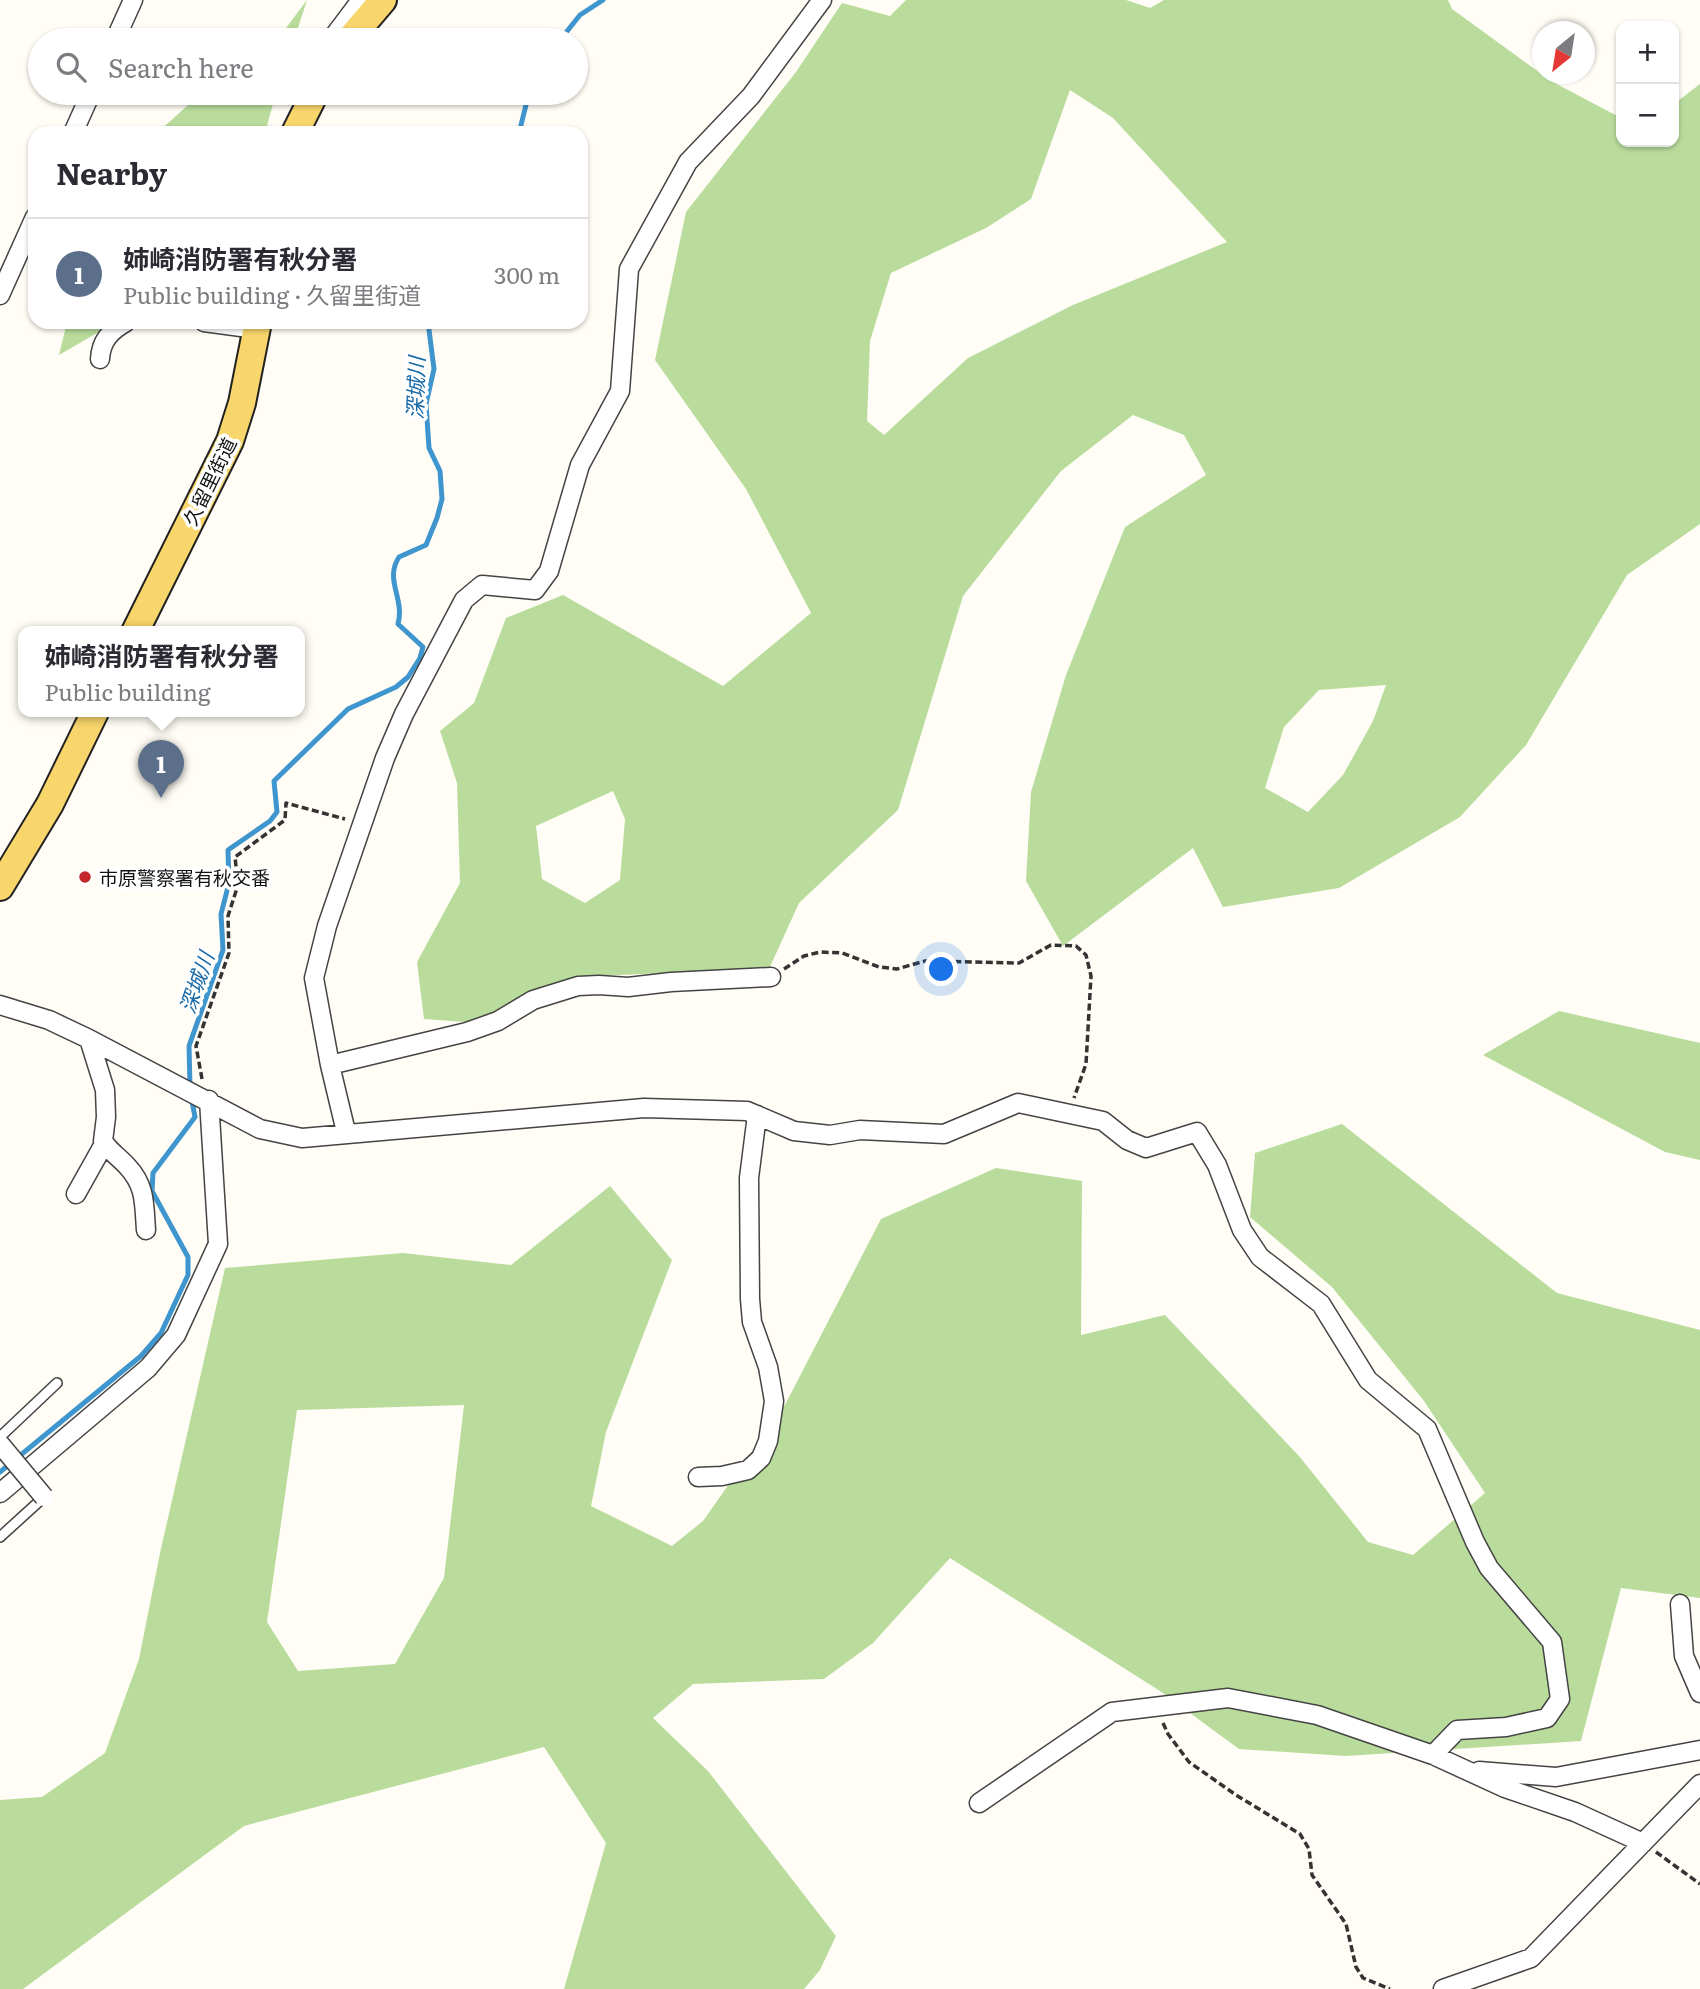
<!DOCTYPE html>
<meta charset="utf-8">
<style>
body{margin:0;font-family:Literata,"Noto Sans JP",serif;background:#f2f2f3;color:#2b2b33}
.controls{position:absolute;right:21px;top:21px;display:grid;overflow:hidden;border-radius:14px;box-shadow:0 2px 5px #0004}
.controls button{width:63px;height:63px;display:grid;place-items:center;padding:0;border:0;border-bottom:2px solid #e1e1e2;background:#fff;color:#2b2b33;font:35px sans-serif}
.compass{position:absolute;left:1532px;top:21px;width:63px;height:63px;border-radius:50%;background:#fff;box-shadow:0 2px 5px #0004;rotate:210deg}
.you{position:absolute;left:942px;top:970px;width:24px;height:24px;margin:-18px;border:5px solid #fff;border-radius:50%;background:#1a73e8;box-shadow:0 0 0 10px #1a73e833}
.badge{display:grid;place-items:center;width:46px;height:46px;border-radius:50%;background:#c4262e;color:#fff;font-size:23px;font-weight:700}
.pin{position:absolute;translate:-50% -58px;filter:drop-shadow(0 2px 4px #0008)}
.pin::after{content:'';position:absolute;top:37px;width:24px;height:21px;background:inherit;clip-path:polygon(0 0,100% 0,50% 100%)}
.popup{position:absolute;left:18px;top:626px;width:287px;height:91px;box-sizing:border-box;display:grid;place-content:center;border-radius:14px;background:#fff;filter:drop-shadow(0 2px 5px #0005);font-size:23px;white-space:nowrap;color:#7c7c81}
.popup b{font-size:26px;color:#2b2b33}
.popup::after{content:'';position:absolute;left:50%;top:100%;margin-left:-14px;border:14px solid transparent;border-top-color:#fff}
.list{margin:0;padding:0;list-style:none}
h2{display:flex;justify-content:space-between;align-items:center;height:91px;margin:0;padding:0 28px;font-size:30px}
h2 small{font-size:23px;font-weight:400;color:#7c7c81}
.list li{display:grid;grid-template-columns:46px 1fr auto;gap:21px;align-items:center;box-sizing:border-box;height:112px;padding:0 28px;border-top:2px solid #e1e1e2}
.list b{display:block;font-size:26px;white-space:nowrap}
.list p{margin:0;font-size:23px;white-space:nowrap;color:#7c7c81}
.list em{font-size:23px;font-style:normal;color:#7c7c81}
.icon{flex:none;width:38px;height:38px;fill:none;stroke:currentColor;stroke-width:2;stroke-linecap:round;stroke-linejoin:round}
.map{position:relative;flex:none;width:1700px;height:1989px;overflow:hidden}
.search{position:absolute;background:#fff;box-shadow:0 2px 5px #0004;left:28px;top:28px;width:560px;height:77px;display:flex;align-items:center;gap:18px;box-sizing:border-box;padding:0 24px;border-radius:38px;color:#7c7c81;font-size:26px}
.panel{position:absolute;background:#fff;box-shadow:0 2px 5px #0004;left:28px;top:126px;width:560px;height:203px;border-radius:21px}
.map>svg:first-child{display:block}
.forest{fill:#b9dc9c;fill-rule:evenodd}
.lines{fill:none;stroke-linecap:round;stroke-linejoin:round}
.stream{stroke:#3f96cf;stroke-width:5}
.lane-casing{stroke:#444;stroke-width:12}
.street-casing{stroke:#444;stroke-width:21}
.primary-casing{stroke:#222;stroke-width:30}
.path{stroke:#333;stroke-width:3.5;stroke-dasharray:7 3.5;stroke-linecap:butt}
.lane{stroke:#fff;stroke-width:9}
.street{stroke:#fff;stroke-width:18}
.primary{stroke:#f9d66b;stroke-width:26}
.street-bridge-casing{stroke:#444;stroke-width:21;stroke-linecap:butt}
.street-bridge{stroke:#fff;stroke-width:18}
.poi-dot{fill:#c4262e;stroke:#fff;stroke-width:2.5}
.labels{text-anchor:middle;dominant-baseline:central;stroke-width:7;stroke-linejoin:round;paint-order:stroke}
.street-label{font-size:19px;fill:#111;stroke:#fff}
.poi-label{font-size:19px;fill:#111;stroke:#fff;text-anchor:start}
.water-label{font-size:21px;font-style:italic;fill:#1768a6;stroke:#fff}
</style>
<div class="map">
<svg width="1700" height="1989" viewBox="0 0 1700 1989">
<rect width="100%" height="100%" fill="#fffdf5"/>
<path class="forest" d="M307,0L294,40H277Z
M906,0H1126L1150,8L1164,0H1448L1452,9L1551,81L1621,118V142H1674V104L1700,84V524L1627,575L1526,745L1460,817L1339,888L1223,907L1193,848L1063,946L1026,881L1031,792L1066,675L1125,527L1206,475L1184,435L1133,415L1061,471L963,596L898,810L799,903L769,969L594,976L465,1022L424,1019L417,962L460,883L457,783L440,731L474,703L506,618L563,595L723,686L811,613L746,489L655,360L686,212L796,72L842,3L890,16ZM1070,90L1113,118L1227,242L1073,305L968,358L884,435L867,421L870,341L891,273L986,228L1031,199ZM1386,685L1373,721L1343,775L1308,812L1265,788L1284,727L1319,690ZM613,791L625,819L620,880L585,903L542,879L536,826Z
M205,93H276L265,133H157L197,97Z
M67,322H116L59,355Z
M1559,1011L1700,1043V1160L1665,1152L1483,1055Z
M1342,1124L1557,1293L1700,1330V1598L1621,1588L1581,1741L1346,1756L1239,1749L1160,1691L950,1558L873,1643L824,1679L693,1684L653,1718L708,1771L836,1936L820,1970L804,1989H564L606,1843L544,1747L244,1826L23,1989H0V1800L42,1797L105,1753L139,1659L160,1553L225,1268L403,1253L511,1265L610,1186L672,1260L606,1432L591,1506L672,1546L703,1521L786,1403L881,1219L996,1168L1082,1181L1081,1335L1165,1315L1299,1456L1368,1542L1413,1555L1485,1493L1424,1401L1332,1287L1250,1217L1255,1153ZM464,1405L444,1578L395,1664L298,1671L267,1622L297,1410Z"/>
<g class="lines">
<path class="stream" d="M560,40L580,15L603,0
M519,133L529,93
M190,1086L189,1046L223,950L221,914L229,883L228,850L270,821L277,812L274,781L348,709L396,687L408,677L420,658L423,647L398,624C405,598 384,580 399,557L426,545L437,518L442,499L440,471L429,448L426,404L434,369L428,322
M0,1472L141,1356L161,1333L188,1275V1257L152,1191L153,1173L195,1117L191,1096"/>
<g class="lane-casing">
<path id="lane" d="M0,1437L57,1383
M0,1537L44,1497"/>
</g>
<g class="street-casing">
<path id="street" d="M115,40L133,0
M331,40L361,0
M73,133L91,93
M0,295L35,217
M204,322L256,329
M100,359C101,341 110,331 126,322
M0,1005L49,1020L89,1039L260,1129L302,1138L644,1108L747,1111L794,1131L830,1135L860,1130L944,1134L1018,1103L1103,1121L1127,1140L1146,1148L1197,1132L1217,1165L1242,1230L1260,1257L1321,1304L1368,1380L1427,1429L1475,1542L1489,1568L1552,1642L1560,1699L1547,1718L1506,1727L1457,1730L1433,1755
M89,1039L105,1090L106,1117L103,1141C110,1152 119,1157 127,1166C146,1186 144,1204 146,1230
M330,1065L467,1032L498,1021L533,1000L578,986L599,985L628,987L671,982L771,977
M346,1132L330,1065L314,978L327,926L385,758L404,714L464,600L482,585L535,590L549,571L580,465L620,391L629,269L688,162L751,96L822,0
M76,1194L104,1144
M698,1477L722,1476L748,1470L761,1458L768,1441L774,1401L768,1367L752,1322L750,1299L749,1178L757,1115
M0,1493L148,1368L176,1335L218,1244L209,1100
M1680,1604L1684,1656L1700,1693
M1479,1771L1556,1777L1700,1750
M979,1803L1112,1712L1228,1698L1317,1715L1433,1755L1505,1788L1575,1812L1643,1843
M1443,1989L1531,1958L1700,1784"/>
</g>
<g class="primary-casing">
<path id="primary" d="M349,40L383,0
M295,133L315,93
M135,632L230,441L242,403L258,322
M0,887L50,804L95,712"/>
</g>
<path class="path" d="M784,969L804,956L820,952L842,953L879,967L897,969L925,961L1019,963L1051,945L1076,946L1086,955L1091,976L1086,1064L1074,1098
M202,1079L196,1046L229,953L228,916L238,885L235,857L285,820L286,803L345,819
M1163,1723L1168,1734L1189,1762L1236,1795L1300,1834L1309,1849L1312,1875L1346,1924L1356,1967L1363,1978L1390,1989
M1656,1852L1700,1884"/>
<use href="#lane" class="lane"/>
<use href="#street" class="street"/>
<use href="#primary" class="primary"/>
<g class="street-bridge-casing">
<path id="street-bridge" d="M0,1444L44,1497"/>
</g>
<use href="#street-bridge" class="street-bridge"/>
</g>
<circle class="poi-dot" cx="85" cy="877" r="7"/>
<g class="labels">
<g class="street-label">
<text transform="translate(209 481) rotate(-64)">久留里街道</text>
</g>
<g class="poi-label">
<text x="99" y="877">市原警察署有秋交番</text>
</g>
<g class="water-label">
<text transform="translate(414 388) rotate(-88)">深城川</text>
<text transform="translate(195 982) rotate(-71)">深城川</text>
</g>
</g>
</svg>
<div class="controls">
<button>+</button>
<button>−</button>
</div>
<svg class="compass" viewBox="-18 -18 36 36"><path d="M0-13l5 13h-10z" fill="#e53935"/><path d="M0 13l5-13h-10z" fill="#7c7c81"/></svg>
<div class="you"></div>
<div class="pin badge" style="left:161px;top:798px;background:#5c6f8a">1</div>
<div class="popup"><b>姉崎消防署有秋分署</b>Public building</div>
<div class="search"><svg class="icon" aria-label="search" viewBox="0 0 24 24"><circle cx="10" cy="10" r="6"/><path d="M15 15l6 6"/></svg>Search here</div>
<section class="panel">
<h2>Nearby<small></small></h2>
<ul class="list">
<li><span class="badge" style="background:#5c6f8a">1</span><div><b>姉崎消防署有秋分署</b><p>Public building · 久留里街道</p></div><em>300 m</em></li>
</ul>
</section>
</div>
